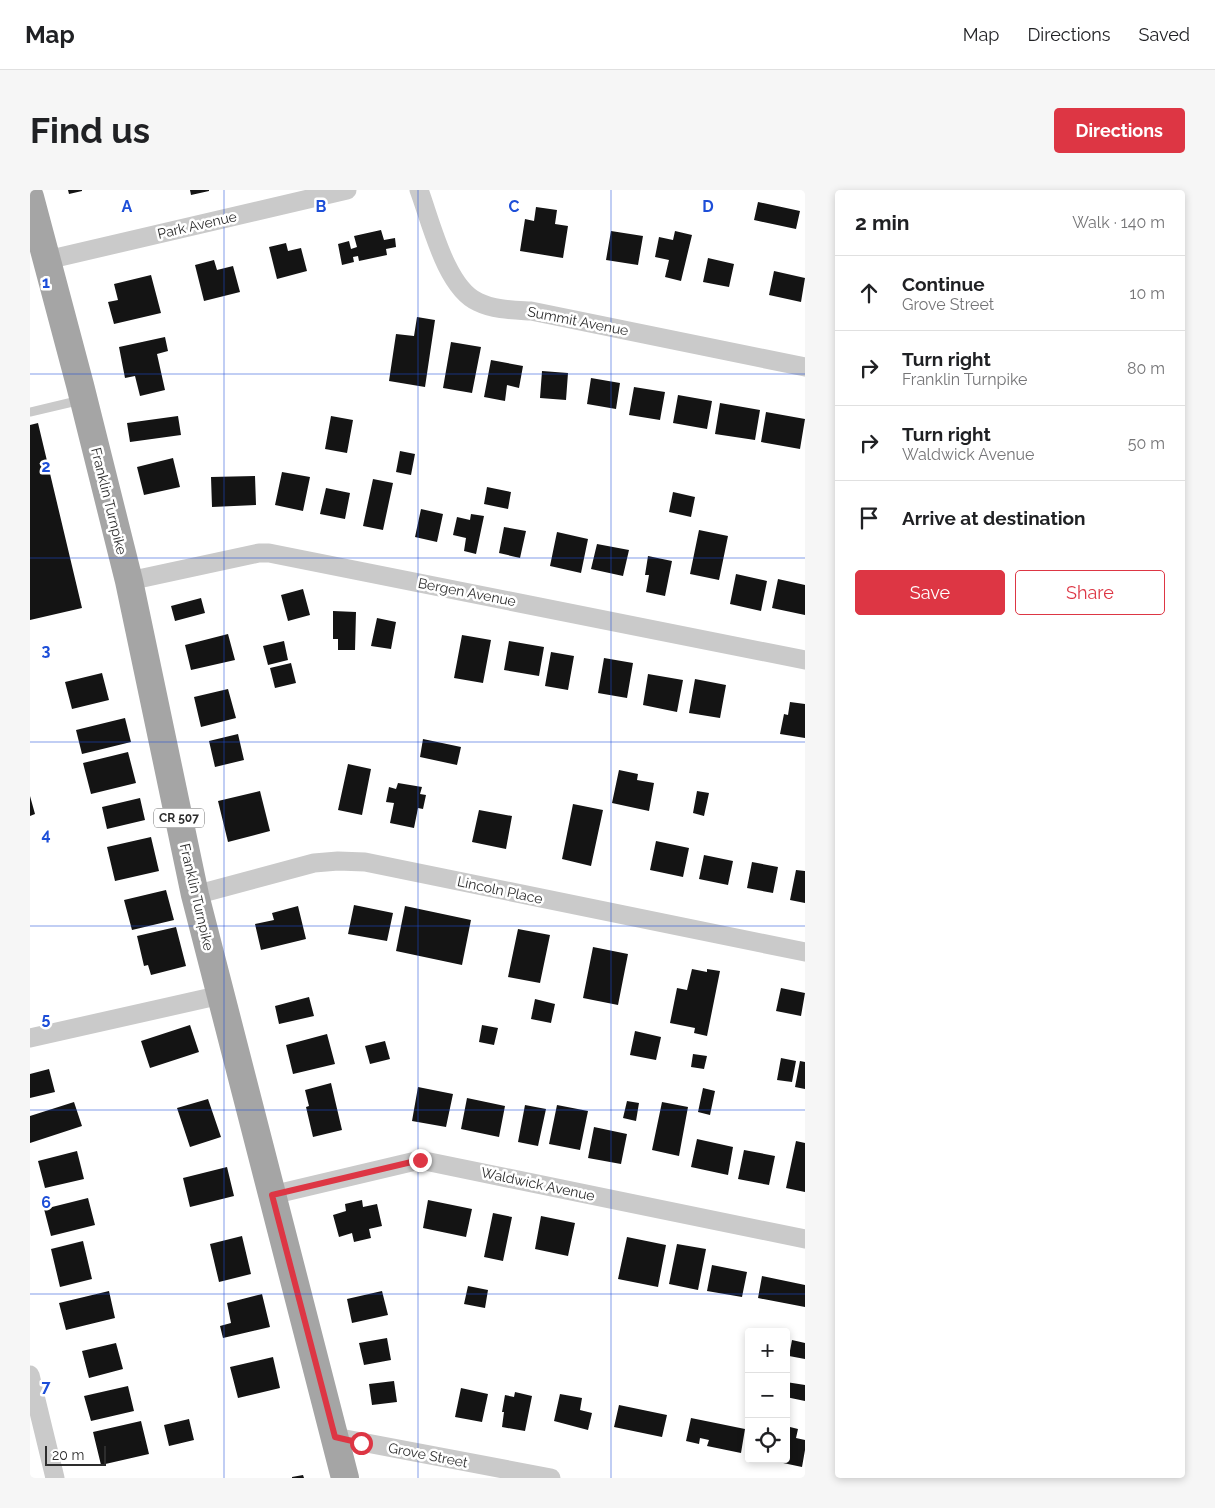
<!DOCTYPE html>
<meta charset="utf-8">
<style>
body{margin:0;font-family:Raleway,sans-serif;background:#f6f6f6;color:#202124}
.controls{position:absolute;right:15px;bottom:15px;display:grid;overflow:hidden;border-radius:5px;box-shadow:0 2px 8px #0003}
.controls button{width:45px;height:45px;display:grid;place-items:center;padding:0;border:0;border-bottom:1px solid #e0e0e0;background:#fff;color:#202124;font:25px sans-serif}
.scale{position:absolute;left:15px;bottom:12px;width:61px;box-sizing:border-box;padding-left:5px;border:2px solid #2d2d2d;border-top:0;font-size:14px;line-height:18px;white-space:nowrap;color:#2d2d2d;-webkit-text-stroke:4px #fff;paint-order:stroke}
.stop{position:absolute;width:15px;height:15px;margin:-11px;border:4px solid #dd3644;border-radius:50%;background:#fff}
.stop.end{background:#dd3644;border-color:#fff;box-shadow:0 1px 5px #0008}
.list{margin:0;padding:0;list-style:none}
h2{display:flex;justify-content:space-between;align-items:center;height:65px;margin:0;padding:0 20px;font-size:21px}
h2 small{font-size:16px;font-weight:400;color:#757577}
.list li{display:grid;grid-template-columns:32px 1fr auto;gap:15px;align-items:center;box-sizing:border-box;height:75px;padding:0 20px;border-top:1px solid #e0e0e0}
.list b{display:block;font-size:19px;white-space:nowrap}
.list p{margin:0;font-size:16px;white-space:nowrap;color:#757577}
.list em{font-size:16px;font-style:normal;color:#757577}
.actions{display:flex;gap:10px;padding:15px 20px}
.actions a{flex:1;padding:11px 0;border:1px solid #dd3644;border-radius:5px;text-align:center;font-size:18px;color:#dd3644}
.actions .main{background:#dd3644;color:#fff}
.icon{flex:none;width:28px;height:28px;fill:none;stroke:currentColor;stroke-width:2;stroke-linecap:round;stroke-linejoin:round}
.map{position:relative;flex:none;width:775px;height:1288px;overflow:hidden;border-radius:5px}
header{display:flex;align-items:center;gap:30px;box-sizing:border-box;height:70px;padding:0 25px;background:#fff;border-bottom:1px solid #e0e0e0}
header strong{font-size:24px}
nav{display:flex;gap:28px;margin-inline-start:auto;font-size:18px}
.intro{display:flex;align-items:center;justify-content:space-between;box-sizing:border-box;height:120px;padding:0 30px}
h1{margin:0;font-size:35px}
.button{padding:12px 22px;border-radius:5px;background:#dd3644;color:#fff;font-size:18px;font-weight:700}
main{display:flex;gap:30px;padding:0 30px}
aside{flex:1;background:#fff;border-radius:5px;box-shadow:0 2px 8px #0003}
.map>svg:first-child{display:block}
.building{fill:#141414}
.lines{fill:none;stroke-linecap:round;stroke-linejoin:round}
.service{stroke:#cacaca;stroke-width:9}
.minor{stroke:#cacaca;stroke-width:19}
.primary{stroke:#a5a5a5;stroke-width:28}
.route{stroke:#dd3644;stroke-width:6}
.grid{fill:none;stroke:#1d4ed8;stroke-width:1;stroke-opacity:0.55}
.labels{text-anchor:middle;dominant-baseline:central;stroke-width:5;stroke-linejoin:round;paint-order:stroke}
.shield{fill:#fff;stroke:#6c6c6c;stroke-width:1}
.shield-label{font-size:12px;font-weight:bold;fill:#2d2d2d}
.street-label{font-size:14px;fill:#2d2d2d;stroke:#fff}
.grid-label{font-size:16px;text-anchor:middle;font-weight:bold;fill:#1d4ed8;stroke:#fff;stroke-width:5;stroke-linejoin:round;paint-order:stroke}
</style>
<header>
<strong>Map</strong>
<nav><a>Map</a><a>Directions</a><a>Saved</a></nav>
</header>
<div class="intro"><h1>Find us</h1><a class="button">Directions</a></div>
<main>
<div class="map">
<svg width="775" height="1288" viewBox="0 0 775 1288">
<rect width="100%" height="100%" fill="#fff"/>
<path class="building" d="M38,0H52V1L39,4Z
M160,0H179V1L161,5Z
M728,12L770,21L766,39L724,30Z
M506,17L527,20L525,34L538,36L533,68L490,61L495,29L504,31Z
M351,40L354,50L365,48L366,57L356,59L357,65L329,71L328,66L323,67L324,72L312,75L308,54L319,51L321,59L327,57L324,46Z
M581,41L613,46L608,75L576,70Z
M645,41L662,45L651,91L635,87L639,70L625,67L629,47L643,50Z
M256,53L258,61L271,58L277,81L247,89L239,57Z
M678,68L704,74L699,97L673,92Z
M184,70L187,80L203,76L210,102L174,111L165,75Z
M744,81L775,88L771,112L739,105Z
M121,85L131,123L84,134L78,112L88,110L84,94Z
M387,127L405,130L395,197L359,191L366,144L384,146Z
M135,147L138,161L127,164L135,200L110,206L105,186L95,188L89,157Z
M421,152L451,157L442,203L413,198Z
M461,170L493,176L489,198L477,195L475,211L454,207Z
M512,181L538,183L536,210L510,208Z
M561,188L590,193L586,219L557,214Z
M604,197L635,202L630,230L599,225Z
M648,205L682,211L677,239L643,233Z
M690,213L730,220L725,250L685,244Z
M736,222L775,229L770,259L731,252Z
M148,226L151,245L100,252L97,233Z
M301,226L323,230L317,263L295,259Z
M8,233L52,418L0,430V235Z
M370,261L385,264L381,285L366,282Z
M143,268L150,297L114,305L107,277Z
M252,282L280,287L273,321L245,315Z
M225,286L226,315L182,317L181,287Z
M343,289L363,293L353,340L333,336Z
M457,297L481,302L478,319L454,314Z
M296,298L320,303L315,329L290,324Z
M643,302L665,307L661,327L639,322Z
M391,319L413,324L407,352L385,347Z
M441,324L454,326L446,364L434,361L436,348L423,345L427,327L440,330Z
M474,337L496,341L490,368L469,363Z
M669,340L698,346L689,390L660,384Z
M527,342L558,349L551,383L520,376Z
M567,354L599,360L593,386L561,379Z
M618,366L642,371L635,406L616,402L619,385H615Z
M706,384L737,391L731,421L700,414Z
M748,389L775,395V425L742,418Z
M273,399L280,425L258,431L251,405Z
M171,408L175,423L145,431L141,416Z
M303,421L326,422L325,460H308V449H303Z
M347,428L366,432L361,459L341,456Z
M198,444L205,470L161,480L155,455Z
M432,445L461,450L453,493L424,488Z
M254,451L258,470L238,475L233,456Z
M479,451L514,457L509,486L474,480Z
M521,462L544,466L538,500L515,496Z
M574,468L603,473L597,508L568,503Z
M261,473L266,493L245,498L240,478Z
M72,483L79,510L42,519L35,492Z
M618,484L653,490L647,522L613,515Z
M665,489L696,495L690,528L659,523Z
M198,499L206,528L171,537L164,507Z
M760,512L775,514V548L750,544L754,524L758,525Z
M95,528L101,552L52,564L46,540Z
M208,544L214,570L185,577L179,551Z
M393,549L431,557L427,575L390,567Z
M98,562L106,593L61,604L53,573Z
M318,574L341,579L332,625L308,620Z
M589,580L608,584L607,590L624,593L619,621L582,613Z
M368,593L392,597L390,604L396,605L393,619L388,618L384,638L360,633L364,613L356,612L359,597L366,599Z
M230,601L240,641L198,652L188,611Z
M667,601L679,603L674,626L663,623Z
M0,606L5,624L0,626Z
M110,608L115,630L77,639L72,617Z
M543,614L573,620L561,676L532,669Z
M449,620L482,626L476,659L442,652Z
M121,647L129,681L85,691L77,657Z
M626,651L659,658L653,687L620,680Z
M674,665L703,671L698,695L669,689Z
M722,672L748,677L743,703L717,698Z
M766,680L775,681V713L760,710Z
M136,700L144,730L102,740L94,710Z
M324,715L363,723L357,751L318,744Z
M268,716L276,749L231,760L225,734L244,730L242,723Z
M375,716L441,730L432,775L366,761Z
M146,737L156,776L121,785L118,775L114,776L107,746Z
M488,739L520,745L510,793L478,787Z
M563,757L598,764L588,815L553,808Z
M662,779L677,782V779L690,781L677,846L664,843L665,838L640,833L647,798L657,800Z
M751,798L775,803L771,826L746,821Z
M279,807L284,826L249,834L245,816Z
M505,809L525,814L521,833L501,829Z
M160,835L169,862L120,878L111,851Z
M452,835L468,838L464,855L449,852Z
M605,841L631,847L626,870L600,865Z
M297,844L305,874L263,884L256,855Z
M355,851L360,869L340,874L335,856Z
M663,864L677,866L674,879L661,877Z
M751,868L766,871L762,892L747,890Z
M770,871L775,872V899L765,897Z
M19,879L25,902L0,908V884Z
M301,893L312,940L283,947L276,917L279,916L275,900Z
M388,897L423,904L416,937L382,931Z
M673,898L685,901L680,925L668,922Z
M437,908L475,916L469,947L431,939Z
M178,909L191,947L160,957L147,918Z
M597,911L609,913L606,931L593,928Z
M44,912L52,936L0,953V926Z
M632,912L658,917L649,966L622,960Z
M495,915L516,919L508,956L488,952Z
M527,915L558,921L550,960L519,954Z
M564,937L597,944L591,974L558,968Z
M667,949L703,957L698,985L661,977Z
M766,951L775,953V1002L756,998Z
M714,960L745,966L739,995L708,989Z
M47,961L54,989L15,998L8,971Z
M197,977L204,1006L160,1017L153,988Z
M58,1008L65,1035L21,1046L14,1019Z
M332,1010L333,1017L347,1014L352,1036L339,1039L341,1048L324,1052L322,1043L309,1047L303,1025L316,1021L315,1014Z
M398,1010L442,1019L436,1047L393,1038Z
M463,1023L482,1027L473,1071L454,1067Z
M511,1026L545,1033L538,1066L505,1059Z
M212,1046L221,1084L189,1092L180,1054Z
M597,1047L636,1055L628,1097L588,1089Z
M53,1051L62,1089L30,1097L21,1059Z
M647,1054L676,1059L668,1100L639,1094Z
M682,1075L717,1082L712,1107L677,1101Z
M732,1086L775,1095V1117L728,1108Z
M438,1096L458,1100L455,1118L434,1114Z
M79,1101L85,1128L36,1140L29,1113Z
M352,1101L358,1125L322,1133L317,1109Z
M232,1104L240,1137L193,1148L190,1136L201,1133L197,1113Z
M357,1148L361,1170L334,1175L329,1153Z
M762,1150L775,1153V1169L759,1166Z
M86,1153L93,1179L59,1188L52,1161Z
M243,1167L250,1198L208,1208L200,1177Z
M364,1191L367,1212L342,1215L339,1194Z
M756,1192L775,1195V1211L756,1207Z
M98,1196L104,1221L61,1231L54,1206Z
M431,1198L458,1204L452,1232L425,1227Z
M485,1202L502,1206L495,1241L472,1237L474,1222H472L475,1205L484,1207Z
M530,1204L552,1208L550,1220L562,1223L558,1240L524,1231Z
M589,1215L637,1225L632,1247L584,1237Z
M661,1228L715,1239L711,1263L677,1256L679,1250L670,1248L669,1254L656,1251Z
M159,1229L164,1250L139,1256L134,1235Z
M111,1231L119,1264L71,1275L63,1242Z
M756,1236L768,1239L766,1248L775,1250V1260L772,1277L739,1270L756,1269Z
M273,1285L274,1288H262V1287Z"/>
<g class="lines">
<path class="service" d="M0,222L51,210"/>
<path class="minor" d="M389,0C401,32 416,98 448,112C464,120 484,120 501,121L775,177
M17,70L317,0
M99,391L229,363H239L775,470
M165,705L284,673L308,671L335,672L775,762
M0,848L191,805
M242,1005L390,970L775,1049
M0,1185L25,1288
M305,1247L521,1288"/>
<path class="primary" d="M0,7L50,195L99,391L165,705L315,1288"/>
</g>
<g class="lines">
<path class="route" d="M331,1253L305,1247L242,1005L390,970"/>
</g>
<path class="grid" d="M194,0V1288M388,0V1288M581,0V1288M0,184H775M0,368H775M0,552H775M0,736H775M0,920H775M0,1104H775"/>
<g class="labels">
<rect class="shield" x="124" y="618.5" width="50" height="19" rx="4"/>
<g class="shield-label">
<text x="149" y="628">CR 507</text>
</g>
<g class="street-label">
<text transform="translate(167 35) rotate(-13)">Park Avenue</text>
<text transform="translate(548 131) rotate(11)">Summit Avenue</text>
<text transform="translate(79 311) rotate(76)">Franklin Turnpike</text>
<text transform="translate(437 402) rotate(11)">Bergen Avenue</text>
<text transform="translate(470 700) rotate(12)">Lincoln Place</text>
<text transform="translate(167 707) rotate(77)">Franklin Turnpike</text>
<text transform="translate(508 994) rotate(12)">Waldwick Avenue</text>
<text transform="translate(398 1265) rotate(11)">Grove Street</text>
</g>
</g>
<g class="grid-label">
<text x="97" y="22">A</text>
<text x="291" y="22">B</text>
<text x="484" y="22">C</text>
<text x="678" y="22">D</text>
<text x="16" y="98">1</text>
<text x="16" y="282">2</text>
<text x="16" y="466">3</text>
<text x="16" y="650">4</text>
<text x="16" y="834">5</text>
<text x="16" y="1018">6</text>
<text x="16" y="1202">7</text>
</g>
</svg>
<div class="controls">
<button>+</button>
<button>−</button>
<button><svg class="icon" aria-label="locate" viewBox="0 0 24 24"><circle cx="12" cy="12" r="6"/><path d="M12 2v4M12 18v4M2 12h4M18 12h4"/></svg></button>
</div>
<div class="scale">20 m</div>
<div class="stop" style="left:331px;top:1253px"></div>
<div class="stop end" style="left:390px;top:970px"></div>
</div>
<aside>
<h2>2 min<small>Walk · 140 m</small></h2>
<ul class="list">
<li><svg class="icon" aria-label="ahead" viewBox="0 0 24 24"><path d="M12 20V5M6 11l6-6 6 6"/></svg><div><b>Continue</b><p>Grove Street</p></div><em>10 m</em></li>
<li><svg class="icon" aria-label="right" viewBox="0 0 24 24"><path d="M7 20v-9h11M14 6l5 5-5 5"/></svg><div><b>Turn right</b><p>Franklin Turnpike</p></div><em>80 m</em></li>
<li><svg class="icon" aria-label="right" viewBox="0 0 24 24"><path d="M7 20v-9h11M14 6l5 5-5 5"/></svg><div><b>Turn right</b><p>Waldwick Avenue</p></div><em>50 m</em></li>
<li><svg class="icon" aria-label="arrive" viewBox="0 0 24 24"><path d="M6 21V4h12l-3 4 3 4H6"/></svg><div><b>Arrive at destination</b></div></li>
</ul>
<div class="actions"><a class="main">Save</a><a>Share</a></div>
</aside>
</main>
